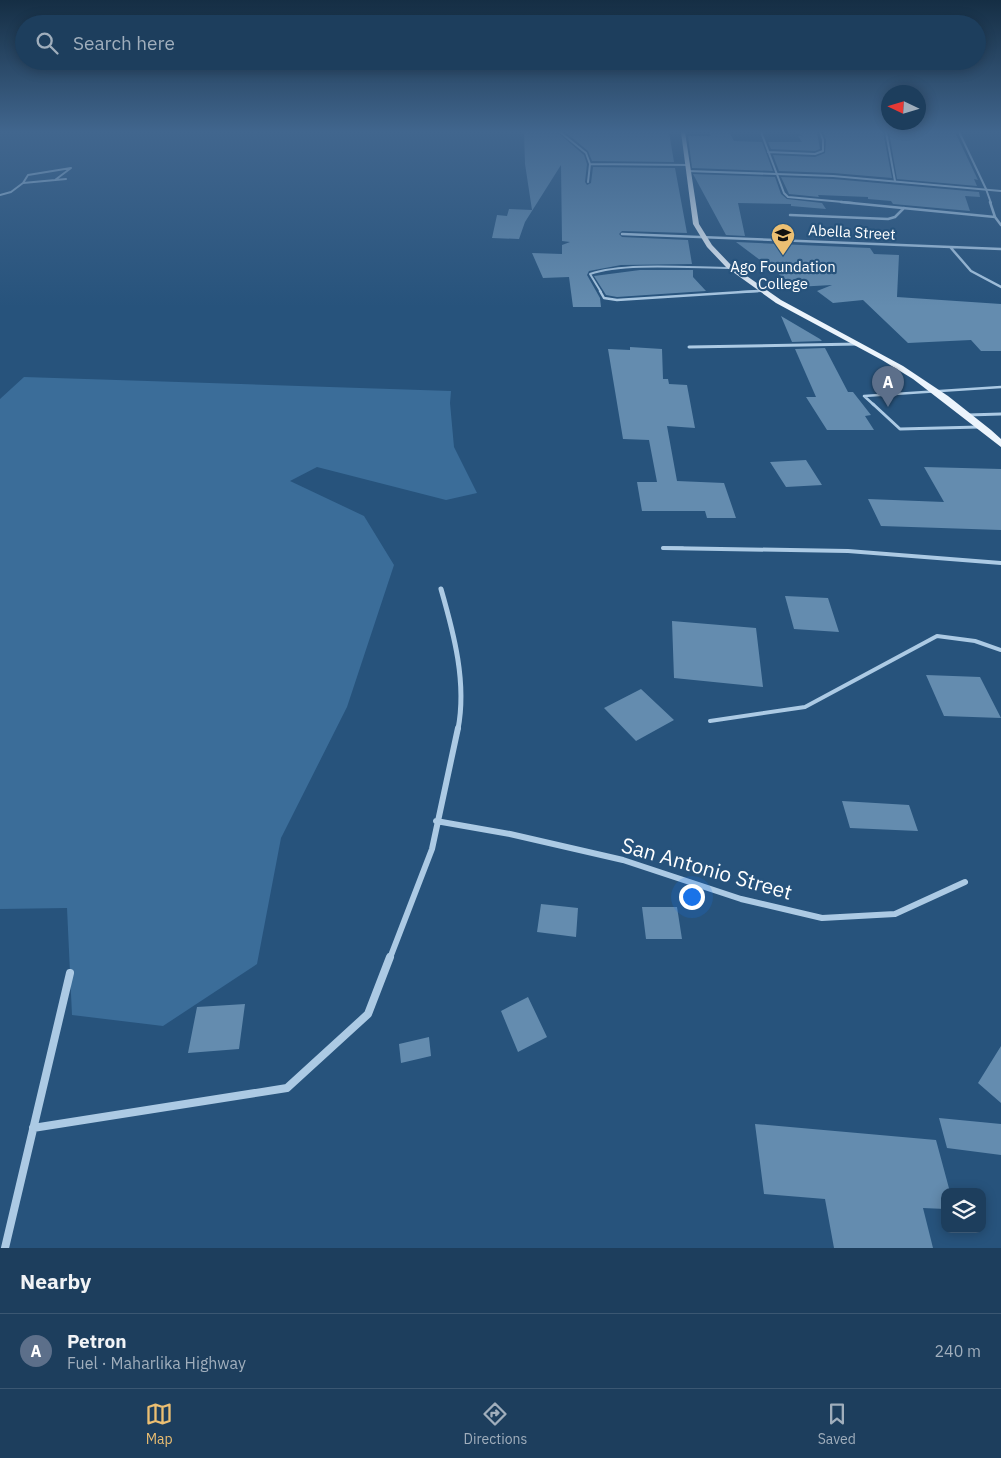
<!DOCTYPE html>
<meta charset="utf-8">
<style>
body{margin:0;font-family:"IBM Plex Sans",sans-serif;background:#2a4966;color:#f1f3f6}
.controls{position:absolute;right:15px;bottom:15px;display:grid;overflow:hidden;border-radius:10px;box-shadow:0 2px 12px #0003}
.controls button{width:45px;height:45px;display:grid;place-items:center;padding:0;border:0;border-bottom:1px solid #3b5772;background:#1d3e5d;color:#f1f3f6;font:25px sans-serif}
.compass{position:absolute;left:881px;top:85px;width:45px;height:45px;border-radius:50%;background:#1d3e5d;box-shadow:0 2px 12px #0003;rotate:274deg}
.you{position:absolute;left:691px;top:896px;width:18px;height:18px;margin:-12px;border:4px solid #fff;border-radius:50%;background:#1a73e8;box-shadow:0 0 0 8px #1a73e833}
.badge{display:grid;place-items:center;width:32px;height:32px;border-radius:50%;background:#ecbf72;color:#fff;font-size:16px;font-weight:700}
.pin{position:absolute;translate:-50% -41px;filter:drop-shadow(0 1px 2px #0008)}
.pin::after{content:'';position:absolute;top:26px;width:18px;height:15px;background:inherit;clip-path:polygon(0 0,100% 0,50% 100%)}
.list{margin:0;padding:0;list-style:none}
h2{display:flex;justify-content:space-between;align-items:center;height:65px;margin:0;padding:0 20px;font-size:21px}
h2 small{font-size:16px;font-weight:400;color:#a0aebc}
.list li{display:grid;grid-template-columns:32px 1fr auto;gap:15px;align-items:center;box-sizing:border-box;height:75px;padding:0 20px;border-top:1px solid #3b5772}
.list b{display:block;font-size:19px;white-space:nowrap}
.list p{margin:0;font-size:16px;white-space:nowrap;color:#a0aebc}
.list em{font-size:16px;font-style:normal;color:#a0aebc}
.icon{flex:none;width:28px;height:28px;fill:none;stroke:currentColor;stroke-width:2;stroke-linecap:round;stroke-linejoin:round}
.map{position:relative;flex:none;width:1001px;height:1248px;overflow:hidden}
.search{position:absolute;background:#1d3e5d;box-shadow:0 2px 12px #0003;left:15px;right:15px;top:15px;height:55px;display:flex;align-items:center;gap:12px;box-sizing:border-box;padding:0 18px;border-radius:28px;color:#a0aebc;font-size:19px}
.sheet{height:140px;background:#1d3e5d}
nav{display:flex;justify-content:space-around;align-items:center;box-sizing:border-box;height:70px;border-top:1px solid #3b5772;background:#1d3e5d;font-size:14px;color:#a0aebc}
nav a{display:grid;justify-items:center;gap:2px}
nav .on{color:#ecbf72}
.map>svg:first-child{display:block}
.green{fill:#3b6d99}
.building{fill:#648caf}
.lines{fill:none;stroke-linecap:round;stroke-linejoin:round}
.service-far3{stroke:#accae4;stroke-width:2}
.service-far2{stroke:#accae4;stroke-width:2.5}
.service-far1{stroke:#accae4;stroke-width:3}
.service{stroke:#accae4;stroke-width:4}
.minor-far5{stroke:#accae4;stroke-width:2}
.minor-far4{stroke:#accae4;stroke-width:2.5}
.minor-far3{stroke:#accae4;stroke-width:3}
.minor-far2{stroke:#accae4;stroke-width:5}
.minor-far1{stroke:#accae4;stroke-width:6}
.minor{stroke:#accae4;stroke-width:8}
.tertiary{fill:#accae4;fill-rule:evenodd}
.primary{fill:#ecf4fc;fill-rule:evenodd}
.labels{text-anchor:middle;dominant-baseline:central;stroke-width:4.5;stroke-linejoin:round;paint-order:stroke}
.far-street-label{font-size:15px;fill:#fff;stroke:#27537c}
.far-poi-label{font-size:15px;fill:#fff;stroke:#27537c}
.near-street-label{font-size:21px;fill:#fff;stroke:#27537c}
</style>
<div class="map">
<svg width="1001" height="1248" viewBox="0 0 1001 1248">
<rect width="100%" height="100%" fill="#27537c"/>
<path class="green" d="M24,377L451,391L450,403L454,447L477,493L446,500L317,467L290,481L364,516L394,565L347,707L281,838L257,964L163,1026L72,1015L67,908L0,909V399Z"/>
<path class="building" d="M524,132H557L584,155L587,164L585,182L587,185L591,183L593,167L675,168L687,233L622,231L619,234L622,237L688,240L692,264L621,265L589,271L587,275L600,298L601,307H573L569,277L543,278L532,253L562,254V245L570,242L562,241L561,165L525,222L519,239L492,238L497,215L507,216L509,209L532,210L525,164Z
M565,132H669L674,162L592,161L588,151Z
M709,132H729L734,141L762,142L773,171L692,168L688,136H711Z
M798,132H817L820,149L815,151L771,149L768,142H802L798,136H802Z
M823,132H883L892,178L833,173L779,171L773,155L815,157L825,153L826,140Z
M889,132H955L978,180L974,179L977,186L897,179Z
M693,174L775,177L781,194L787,199L822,203L826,209L791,206V204L738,203L745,236L726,235Z
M781,177L833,179L979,192L980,197L965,196L970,211L893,204L891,201L868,199V197L818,195L819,197L789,194Z
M736,242L870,248L874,254L899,255L897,297L1001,304V351H981L971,340L908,343L863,300L833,303L817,291L832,285L796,287Z
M640,270H693V277L706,291L617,297L606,295L594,276Z
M781,316L820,339L822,341L792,342Z
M630,347L662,349L663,379H668L669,384L687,385L695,428L667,426L677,481L724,483L736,518H707L705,511H642L637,482H657L649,440L623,439L608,349L630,350Z
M825,348L848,392H853L871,415L865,416L874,430H827L806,397H816L795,349Z
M806,460L822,485L786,487L770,462Z
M924,467L1001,469V530L881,526L868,499L944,502Z
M785,596L828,598L839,632L794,629Z
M672,621L756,628L763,687L674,678Z
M926,675L980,677L1001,718L944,716Z
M641,689L674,720L636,741L604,708Z
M842,801L909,805L918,831L850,828Z
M541,904L578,908L576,937L537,932Z
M642,907H677L682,939H646Z
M528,997L547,1037L518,1052L501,1011Z
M245,1004L239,1049L188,1053L197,1007Z
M429,1037L431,1056L401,1063L399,1044Z
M1001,1046V1103L978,1083Z
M939,1118L1001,1124V1155L947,1148Z
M755,1124L936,1140L950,1192H945V1209L923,1208L933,1248H834L825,1199L764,1194Z"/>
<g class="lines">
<path class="service-far3" d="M601,292L590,274C625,262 692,268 731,268
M738,292L762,291"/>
<path class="service-far2" d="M600,291L604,298L617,300L758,291
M864,396L1001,387
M864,396L874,405"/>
<path class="service-far1" d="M873,404L900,429L979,427
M968,415L1001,414
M663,548H683"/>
<path class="service" d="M663,548L848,551L1001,563
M710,721L805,707L937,636L975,641L1001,650"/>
<path class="minor-far5" d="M560,132L586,153L590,164L688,165
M761,132L784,193L788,197L854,203
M886,132L895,181
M959,132L986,189L991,203
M768,152L815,154L823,151V140L820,132
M588,182L590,164
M23,183L28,175L71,168L55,180
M0,195L11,192L23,183L66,179"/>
<path class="minor-far4" d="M841,202L995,217
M990,202L995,217L1001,225
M790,215L888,219L895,217L904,208
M622,234L1001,249
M951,248L971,271L1001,287"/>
<path class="minor-far3" d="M689,347L858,344"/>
<path class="minor-far2" d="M441,589C454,634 467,683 458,729"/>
<path class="minor-far1" d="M436,821L510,834L623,860L741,899L822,918L895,914L965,882
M390,958L432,849L458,728"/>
<path class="minor" d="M33,1128L287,1088L368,1014L390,957
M5,1248L70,973"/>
<path class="tertiary" d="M688,170L833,175L1001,190V192L833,177L687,172Z"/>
<path class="primary" d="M681,132H685L699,224L712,245L731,265L781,300L903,366L948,396L991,430L1001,439V447L913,379L882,360L776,303L726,267L707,247L693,224Z"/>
</g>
<linearGradient id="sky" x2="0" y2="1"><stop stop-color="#152e44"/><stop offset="0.43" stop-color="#41668e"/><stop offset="1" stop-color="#41668e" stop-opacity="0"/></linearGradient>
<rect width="1001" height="307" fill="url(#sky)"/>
<defs>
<g id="university-pin" transform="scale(1.25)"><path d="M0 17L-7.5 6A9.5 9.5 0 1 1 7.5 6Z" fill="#ecbf72" stroke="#27537c"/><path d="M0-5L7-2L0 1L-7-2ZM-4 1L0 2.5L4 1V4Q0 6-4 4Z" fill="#111"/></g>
</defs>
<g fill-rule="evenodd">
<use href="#university-pin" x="783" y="235"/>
</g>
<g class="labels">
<g class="far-street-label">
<text transform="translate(852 232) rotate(3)">Abella Street</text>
</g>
<g class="far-poi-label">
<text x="783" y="266">Ago Foundation<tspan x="783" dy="17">College</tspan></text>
</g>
<g class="near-street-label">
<text transform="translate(707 868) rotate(16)">San Antonio Street</text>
</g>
</g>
</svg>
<div class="controls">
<button><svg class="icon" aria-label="layers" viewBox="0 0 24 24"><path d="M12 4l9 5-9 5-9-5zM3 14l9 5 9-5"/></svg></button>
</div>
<svg class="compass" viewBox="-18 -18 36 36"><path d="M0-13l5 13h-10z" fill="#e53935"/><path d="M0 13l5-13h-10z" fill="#a0aebc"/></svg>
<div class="you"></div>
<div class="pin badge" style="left:888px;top:407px;background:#5c6f8a">A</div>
<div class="search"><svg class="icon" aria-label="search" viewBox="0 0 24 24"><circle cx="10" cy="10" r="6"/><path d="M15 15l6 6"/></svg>Search here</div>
</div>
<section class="sheet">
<h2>Nearby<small></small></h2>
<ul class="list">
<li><span class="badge" style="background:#5c6f8a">A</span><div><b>Petron</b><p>Fuel · Maharlika Highway</p></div><em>240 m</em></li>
</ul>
</section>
<nav>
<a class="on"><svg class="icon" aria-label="map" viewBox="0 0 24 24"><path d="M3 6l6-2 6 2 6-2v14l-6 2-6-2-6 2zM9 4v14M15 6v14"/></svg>Map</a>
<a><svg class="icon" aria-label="directions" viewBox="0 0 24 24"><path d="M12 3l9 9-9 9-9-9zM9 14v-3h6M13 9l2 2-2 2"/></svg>Directions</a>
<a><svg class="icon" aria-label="saved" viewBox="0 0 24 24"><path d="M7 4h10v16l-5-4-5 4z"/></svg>Saved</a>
</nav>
